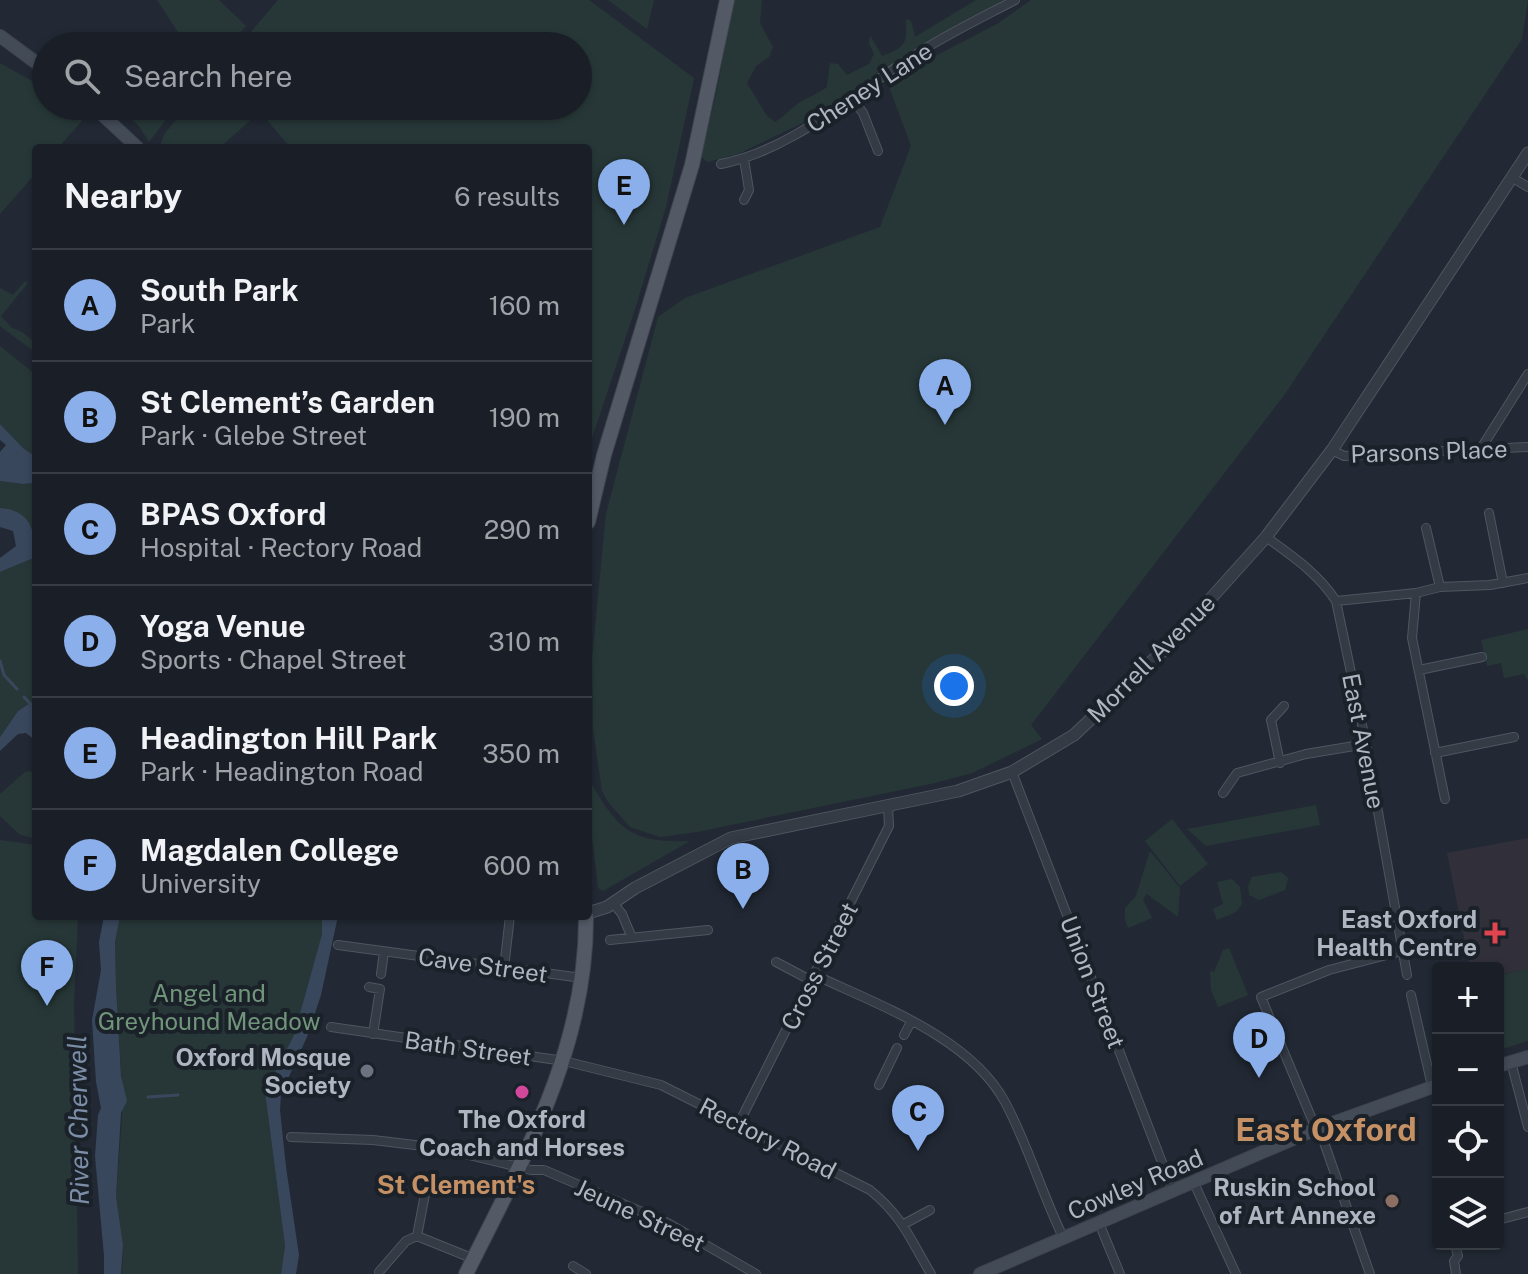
<!DOCTYPE html>
<meta charset="utf-8">
<style>
body{margin:0;font-family:"Public Sans",sans-serif;background:#23272f;color:#f1f3f6}
.controls{position:absolute;right:24px;bottom:24px;display:grid;overflow:hidden;border-radius:8px;box-shadow:0 2px 6px #0004}
.controls button{width:72px;height:72px;display:grid;place-items:center;padding:0;border:0;border-bottom:2px solid #383d44;background:#1a1f27;color:#f1f3f6;font:40px sans-serif}
.you{position:absolute;left:954px;top:686px;width:28px;height:28px;margin:-20px;border:6px solid #fff;border-radius:50%;background:#1a73e8;box-shadow:0 0 0 12px #1a73e833}
.badge{display:grid;place-items:center;width:52px;height:52px;border-radius:50%;background:#8bafeb;color:#111;font-size:26px;font-weight:700}
.pin{position:absolute;translate:-50% -66px;filter:drop-shadow(0 2px 4px #0008)}
.pin::after{content:'';position:absolute;top:42px;width:28px;height:24px;background:inherit;clip-path:polygon(0 0,100% 0,50% 100%)}
.list{margin:0;padding:0;list-style:none}
h2{display:flex;justify-content:space-between;align-items:center;height:104px;margin:0;padding:0 32px;font-size:34px}
h2 small{font-size:26px;font-weight:400;color:#9fa2a7}
.list li{display:grid;grid-template-columns:52px 1fr auto;gap:24px;align-items:center;box-sizing:border-box;height:112px;padding:0 32px;border-top:2px solid #383d44}
.list b{display:block;font-size:30px;white-space:nowrap}
.list p{margin:0;font-size:26px;white-space:nowrap;color:#9fa2a7}
.list em{font-size:26px;font-style:normal;color:#9fa2a7}
.icon{flex:none;width:44px;height:44px;fill:none;stroke:currentColor;stroke-width:2;stroke-linecap:round;stroke-linejoin:round}
.map{position:relative;flex:none;width:1528px;height:1274px;overflow:hidden}
.search{position:absolute;background:#1a1f27;box-shadow:0 2px 6px #0004;left:32px;top:32px;width:560px;height:88px;display:flex;align-items:center;gap:20px;box-sizing:border-box;padding:0 28px;border-radius:44px;color:#9fa2a7;font-size:30px}
.panel{position:absolute;background:#1a1f27;box-shadow:0 2px 6px #0004;left:32px;top:144px;width:560px;height:776px;border-radius:8px}
.map>svg:first-child{display:block}
.medical{fill:#312f3a}
.green{fill:#273737}
.water{fill:#39475c}
.lines{fill:none;stroke-linecap:round;stroke-linejoin:round}
.stream{stroke:#39475c;stroke-width:3}
.minor-casing{stroke:#4f5660;stroke-width:10}
.tertiary-casing{stroke:#4f5660;stroke-width:13}
.secondary-casing{stroke:#3e444f;stroke-width:14}
.primary-casing{stroke:#3e444f;stroke-width:16}
.minor{stroke:#353b45;stroke-width:8}
.tertiary{stroke:#353b45;stroke-width:11}
.secondary{stroke:#434b57;stroke-width:12}
.primary{stroke:#535a65;stroke-width:14}
.health-dot{fill:#e0444e;stroke:#1a2129;stroke-width:3}
.worship-dot{fill:#6b7280;stroke:#1a2129;stroke-width:3}
.hotel-dot{fill:#d1479c;stroke:#1a2129;stroke-width:3}
.education-dot{fill:#8d6e63;stroke:#1a2129;stroke-width:3}
.labels{text-anchor:middle;dominant-baseline:central;stroke-width:8;stroke-linejoin:round;paint-order:stroke}
.street-label{font-size:24px;fill:#afb6c2;stroke:#1a2129}
.poi-label{font-size:24px;font-weight:bold;fill:#afb6c2;stroke:#1a2129;text-anchor:end}
.park-label{font-size:24px;fill:#71957a;stroke:#1a2129}
.water-label{font-size:26px;font-style:italic;fill:#7b8da7;stroke:#1a2129}
.neighbourhood-label{font-size:26px;font-weight:bold;fill:#c69065;stroke:#1a2129}
.district-label{font-size:32px;font-weight:bold;fill:#c69065;stroke:#1a2129}
</style>
<div class="map">
<svg width="1528" height="1274" viewBox="0 0 1528 1274">
<rect width="100%" height="100%" fill="#222934"/>
<path class="medical" d="M1528,838V969L1498,975V968H1470L1447,853Z"/>
<path class="green" d="M157,0H219L246,26L228,46H187Z
M278,0H589L694,78L666,207L635,309L592,438L588,441V148H291L260,112L219,148H159L165,133L188,106H578V46H239Z
M608,0H654L647,29Z
M734,0H762L760,23L773,47L769,57L756,66L747,83L767,116L775,122C785,116 793,106 802,101C811,96 819,93 827,87L830,63L838,64L847,75L869,64L874,54L869,44L870,35L882,56C906,47 907,44 906,19L911,21L915,37L976,0H1003L813,118L736,155L707,162L701,156L716,95Z
M1031,0H1528L1522,39L1285,394L1031,725L1042,739L972,773L935,783L697,832L660,837L630,827L608,802L602,791L593,729L592,658L606,514L658,317L685,298L880,227L911,146L887,81L997,24Z
M0,63L46,89V106H74L87,115L58,148H36V173L0,214Z
M117,106H176L149,142L139,126Z
M25,281L28,283L1,316L12,328L22,332L36,343V353L0,326V288L13,295Z
M0,346L36,375V457L23,448L0,424Z
M0,481L23,484L36,483V534C28,521 16,509 0,508Z
M36,557V699L18,711L0,737V572Z
M1528,629V681L1524,674L1504,678L1501,663L1487,666L1481,640Z
M31,771L36,781V839L19,834L0,816V794L25,772Z
M588,778C618,829 629,843 690,841L603,891L598,888L597,879L588,804Z
M1316,805L1320,825L1206,846L1187,829Z
M1172,819L1208,864L1180,886L1145,841Z
M0,840L36,845V916H78L74,1002L78,1274H0Z
M1150,851L1180,888L1178,917L1147,894L1143,899L1152,918L1128,928L1125,920V908L1136,896Z
M1281,872L1288,878L1285,890L1259,900L1249,895L1248,886L1252,877Z
M1232,879L1240,887L1242,904L1236,912L1217,920L1213,909L1223,904L1217,882Z
M120,916H322V934L294,1035L265,1092L285,1246L281,1274H122L123,1245L116,1196L123,1105L116,986L115,942Z
M1229,948L1248,995L1218,1007L1211,990L1210,971L1214,972L1223,950Z
M1528,969V1041L1502,1049L1498,1029V975Z"/>
<path class="water" d="M0,424L23,448L36,457V483L23,484L0,481V452L6,445L0,440Z
M0,508C30,510 36,531 36,557L0,572V558L16,546L13,531L0,527Z
M36,699V741L26,733L18,734L0,751V737L18,711Z
M104,916H120L115,942L116,986L121,1076L127,1101L121,1113L116,1196L123,1245L121,1274H104V1256L95,1156L98,1115L101,1108L96,1082L92,1020L101,970L99,942Z
M322,916H338L321,995L307,1037L281,1094L280,1110L286,1167L299,1255L296,1274H281L285,1246L265,1092L294,1035L322,934Z"/>
<g class="lines">
<path class="stream" d="M0,661L4,675L17,689
M24,697L36,710
M148,1097L178,1095"/>
<g class="minor-casing">
<path id="minor" d="M851,97L863,113L878,151
M721,164C791,150 848,98 907,60C941,37 979,19 1015,0
M1513,178L1528,187
M744,200L749,190L744,159
M1332,450L1344,456L1528,447
M1480,450L1528,374
M1489,513L1503,583
M1426,528L1440,587
M1266,537C1292,556 1318,573 1336,601L1366,744L1407,975
M1416,593L1412,638L1445,799
M1336,601L1416,593L1440,587L1490,585L1528,578
M1419,670L1482,657
M1435,753L1514,737
M1280,763L1271,720L1284,706
M1012,772L1173,1191
M1223,793L1237,773L1306,754L1366,744
M613,903L622,914L632,938
M610,940L708,930
M338,945L582,978
M776,962L812,981
M504,968L510,916
M381,974L384,952
M815,975C878,1005 970,1037 1005,1102C1028,1145 1042,1194 1063,1237
M369,987L380,989L373,1034
M1411,995L1432,1086
M331,1027L564,1061L661,1085L870,1190C903,1217 910,1239 931,1274
M904,1035L911,1022
M1511,1062L1528,1127
M879,1085L897,1048
M739,1123L889,826L888,806
M1319,1128L1370,1274
M1316,1129L1261,997L1329,970L1402,951
M291,1137L373,1140L440,1148L531,1170H544L668,1223L756,1274
M1194,1183L1236,1274
M414,1187L426,1189L417,1236
M1498,1220L1528,1212
M1099,1223L1120,1274
M904,1224L930,1210
M1455,1244L1458,1256L1454,1261L1456,1274
M573,1266L586,1274
M379,1272L406,1241L417,1236L474,1259"/>
</g>
<g class="tertiary-casing">
<path id="tertiary" d="M588,913L607,907L635,888L731,838L958,791L1012,772L1074,735L1170,644L1266,537L1332,450L1528,153"/>
</g>
<g class="secondary-casing">
<path id="secondary" d="M0,36L46,70
M93,106L138,148
M1498,1066L1528,1057
M980,1274L1316,1129L1438,1085"/>
</g>
<g class="primary-casing">
<path id="primary" d="M588,522L604,455L692,165L727,0
M466,1274C523,1159 587,1048 586,916"/>
</g>
<use href="#minor" class="minor"/>
<use href="#tertiary" class="tertiary"/>
<use href="#secondary" class="secondary"/>
<use href="#primary" class="primary"/>
</g>
<path class="health-dot" d="M1491 921h8v8h8v8h-8v8h-8v-8h-8v-8h8z"/>
<circle class="worship-dot" cx="367" cy="1071" r="8"/>
<circle class="hotel-dot" cx="522" cy="1092" r="8"/>
<circle class="education-dot" cx="1392" cy="1201" r="8"/>
<g class="labels">
<g class="street-label">
<text transform="translate(869 87) rotate(-33)">Cheney Lane</text>
<text transform="translate(1429 451) rotate(-2)">Parsons Place</text>
<text transform="translate(1151 658) rotate(-45)">Morrell Avenue</text>
<text transform="translate(1364 741) rotate(79)">East Avenue</text>
<text transform="translate(483 965) rotate(8)">Cave Street</text>
<text transform="translate(819 966) rotate(-63)">Cross Street</text>
<text transform="translate(1093 982) rotate(69)">Union Street</text>
<text transform="translate(468 1048) rotate(8)">Bath Street</text>
<text transform="translate(768 1138) rotate(27)">Rectory Road</text>
<text transform="translate(1135 1184) rotate(-23)">Cowley Road</text>
<text transform="translate(640 1215) rotate(25)">Jeune Street</text>
</g>
<g class="poi-label">
<text x="1477" y="919">East Oxford<tspan x="1477" dy="28">Health Centre</tspan></text>
<text x="351" y="1057">Oxford Mosque<tspan x="351" dy="28">Society</tspan></text>
<text x="522" y="1119" text-anchor="middle">The Oxford<tspan x="522" dy="28">Coach and Horses</tspan></text>
<text x="1376" y="1187">Ruskin School<tspan x="1376" dy="28">of Art Annexe</tspan></text>
</g>
<g class="park-label">
<text x="209" y="993">Angel and<tspan x="209" dy="28">Greyhound Meadow</tspan></text>
</g>
<g class="water-label">
<text transform="translate(78 1120) rotate(-91)">River Cherwell</text>
</g>
<g class="neighbourhood-label">
<text x="456" y="1184">St Clement's</text>
</g>
<g class="district-label">
<text x="1326" y="1129">East Oxford</text>
</g>
</g>
</svg>
<div class="controls">
<button>+</button>
<button>−</button>
<button><svg class="icon" aria-label="locate" viewBox="0 0 24 24"><circle cx="12" cy="12" r="6"/><path d="M12 2v4M12 18v4M2 12h4M18 12h4"/></svg></button>
<button><svg class="icon" aria-label="layers" viewBox="0 0 24 24"><path d="M12 4l9 5-9 5-9-5zM3 14l9 5 9-5"/></svg></button>
</div>
<div class="you"></div>
<div class="pin badge" style="left:945px;top:425px">A</div>
<div class="pin badge" style="left:743px;top:909px">B</div>
<div class="pin badge" style="left:918px;top:1151px">C</div>
<div class="pin badge" style="left:1259px;top:1078px">D</div>
<div class="pin badge" style="left:624px;top:225px">E</div>
<div class="pin badge" style="left:47px;top:1006px">F</div>
<div class="search"><svg class="icon" aria-label="search" viewBox="0 0 24 24"><circle cx="10" cy="10" r="6"/><path d="M15 15l6 6"/></svg>Search here</div>
<section class="panel">
<h2>Nearby<small>6 results</small></h2>
<ul class="list">
<li><span class="badge">A</span><div><b>South Park</b><p>Park</p></div><em>160 m</em></li>
<li><span class="badge">B</span><div><b>St Clement’s Garden</b><p>Park · Glebe Street</p></div><em>190 m</em></li>
<li><span class="badge">C</span><div><b>BPAS Oxford</b><p>Hospital · Rectory Road</p></div><em>290 m</em></li>
<li><span class="badge">D</span><div><b>Yoga Venue</b><p>Sports · Chapel Street</p></div><em>310 m</em></li>
<li><span class="badge">E</span><div><b>Headington Hill Park</b><p>Park · Headington Road</p></div><em>350 m</em></li>
<li><span class="badge">F</span><div><b>Magdalen College</b><p>University</p></div><em>600 m</em></li>
</ul>
</section>
</div>
